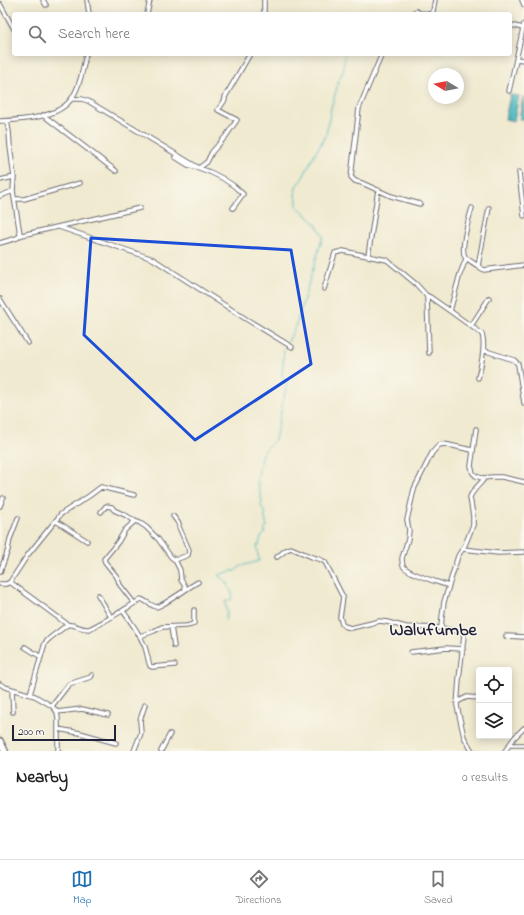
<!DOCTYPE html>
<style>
body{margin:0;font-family:"Indie Flower",sans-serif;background:#f6f6f6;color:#222}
.controls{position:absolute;right:12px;bottom:12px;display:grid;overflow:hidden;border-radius:4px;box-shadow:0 2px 10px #0003}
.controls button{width:36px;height:36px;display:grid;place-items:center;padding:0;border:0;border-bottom:1px solid #e0e0e0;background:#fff;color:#222;font:20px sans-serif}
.compass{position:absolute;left:428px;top:68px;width:36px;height:36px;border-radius:50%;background:#fff;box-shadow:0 2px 10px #0003;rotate:280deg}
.scale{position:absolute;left:12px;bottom:10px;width:104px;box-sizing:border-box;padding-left:4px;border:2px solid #22223b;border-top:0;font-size:11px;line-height:14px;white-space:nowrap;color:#22223b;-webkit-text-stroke:3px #fbf7ec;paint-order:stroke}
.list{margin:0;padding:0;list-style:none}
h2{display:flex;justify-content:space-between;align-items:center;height:52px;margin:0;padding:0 16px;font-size:17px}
h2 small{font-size:13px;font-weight:400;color:#767676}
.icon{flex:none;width:22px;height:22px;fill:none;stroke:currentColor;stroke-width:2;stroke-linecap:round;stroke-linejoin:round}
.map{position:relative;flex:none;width:524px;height:751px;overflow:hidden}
.search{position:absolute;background:#fff;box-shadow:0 2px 10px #0003;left:12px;right:12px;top:12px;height:44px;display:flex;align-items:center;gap:10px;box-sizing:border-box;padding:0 14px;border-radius:4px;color:#767676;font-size:15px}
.sheet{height:108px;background:#fff}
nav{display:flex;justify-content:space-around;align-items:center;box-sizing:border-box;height:56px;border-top:1px solid #e0e0e0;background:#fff;font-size:11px;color:#767676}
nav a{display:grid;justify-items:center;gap:2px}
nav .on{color:#1f6fb2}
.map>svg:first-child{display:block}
.water{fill:#48b7be;stroke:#356c7c}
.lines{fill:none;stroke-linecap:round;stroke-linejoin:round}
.stream{stroke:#48b7be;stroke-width:1}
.street-casing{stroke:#6a686f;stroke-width:5.5}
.primary-casing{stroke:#6a686f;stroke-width:8}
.street{stroke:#fff;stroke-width:3.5}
.primary{stroke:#fff;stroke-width:5.5}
.marked{fill:none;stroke:#1d4ed8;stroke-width:3;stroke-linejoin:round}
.labels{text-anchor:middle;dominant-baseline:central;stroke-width:3;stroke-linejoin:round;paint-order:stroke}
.quarter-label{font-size:18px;font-weight:bold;fill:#22223b;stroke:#fbf7ec}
</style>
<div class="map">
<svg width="524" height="751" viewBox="0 0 524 751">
<rect width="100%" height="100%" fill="#fbf7ec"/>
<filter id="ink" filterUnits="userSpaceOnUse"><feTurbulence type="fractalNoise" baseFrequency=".025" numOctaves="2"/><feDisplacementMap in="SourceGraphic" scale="8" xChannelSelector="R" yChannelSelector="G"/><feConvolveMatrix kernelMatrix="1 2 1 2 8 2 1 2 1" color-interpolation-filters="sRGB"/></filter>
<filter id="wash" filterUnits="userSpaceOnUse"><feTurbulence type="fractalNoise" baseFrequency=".012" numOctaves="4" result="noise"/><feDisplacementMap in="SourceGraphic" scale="16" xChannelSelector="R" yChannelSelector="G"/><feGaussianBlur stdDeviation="0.9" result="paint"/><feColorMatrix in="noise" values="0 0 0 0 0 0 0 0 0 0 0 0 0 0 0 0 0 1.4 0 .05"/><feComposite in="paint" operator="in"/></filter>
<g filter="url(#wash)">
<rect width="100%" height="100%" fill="#f0ead0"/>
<path class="water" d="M510,95L519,96L514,121L505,119Z
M523,96L524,119H519Z"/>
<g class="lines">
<path class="stream" d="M288,342L296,325L323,236L316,224L297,206V198L295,197L296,186L302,179L314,155L326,135L331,108L337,88L338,81L343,72L345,54
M225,620L227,613L225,601L232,599C234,594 230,591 228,586V583L226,582L223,578H220L219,575L231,571H235L241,566L259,561C259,556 256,551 257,546L259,545C260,540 261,536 265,533V529L267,526L265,519V512L261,506L262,501L257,481L262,453L275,440L287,383L282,375L284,350L287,345"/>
</g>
</g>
<g filter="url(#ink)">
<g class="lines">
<g class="street-casing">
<path id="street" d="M43,0L46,5
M87,0L89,14
M264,0V14
M522,0L524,5
M0,4L14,29
M147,14L150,0
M411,14L416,11L420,13L431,14L433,11L435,0
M510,25L523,28
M382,54L359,108L351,177L355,181L362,183L391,196L420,204
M516,59L524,60
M509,91L524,24
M72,99H82L88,101L199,168C215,173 231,182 243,194L233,208
M43,115L116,171
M0,121C22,120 59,118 72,98C80,86 83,69 86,54
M7,121L9,132L10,146L14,177L13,191
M175,157L188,165L199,168L207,162L212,152L226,136L237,120L218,110L225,100V97L250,54
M519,172L524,216
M0,180L14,177
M0,196L13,191L20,234L22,235L140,208
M15,199H24L80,183
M472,208C469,217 460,249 465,257C467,259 481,268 484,270L524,265
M59,227L153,259L246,319L292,347
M0,243L17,238L21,235
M368,256L378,190
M478,266L489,208
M324,289L335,253L343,251L387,260L416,284L426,295L430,297L450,311L482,334C486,346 481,366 478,378
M426,295L427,298L429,353
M0,299L28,343
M450,311L460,274L466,259
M471,326L489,298
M483,350L514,360L518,364L524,403
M476,429L471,466L473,473L476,476L482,478L493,477H502L524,482
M0,506L3,498
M101,512L106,506L112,507L114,510L127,516L135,521L140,523L146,527L158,539L171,557L175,560L180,570L181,580L185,586V589
M173,516L179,524V527L189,550L188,555L175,560
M56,521L87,541
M463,549L498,553L524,552
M277,557L286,550L291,548L312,557L319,559L325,562L343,597L340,617L342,624L344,626L351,628L380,621L387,622L406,627L441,628
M0,572L8,550L10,539L18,518
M10,582L67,624
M0,584H6L10,582L27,556L61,514L89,496L101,487L134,495
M449,586C438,582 411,575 404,567C402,565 402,562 402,558L408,539L409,530L407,520L414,489L432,453L439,445L444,444L472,450
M98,595L111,617
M134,603L120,585L117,577L105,562L104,559L118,542L125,530L135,521
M123,611C131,622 140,634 145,647C147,653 148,660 150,666L152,667L175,665
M171,627L174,646
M140,636L154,631L162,627L186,626L191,625L194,623V610
M506,636L524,637
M25,647L41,657
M411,652L446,648L463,649
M0,684L5,687L35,696L52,706
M12,689L13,712
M30,694L45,643L50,638L67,625C74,623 81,630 89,629C102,623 115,615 127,608C132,605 136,602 141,599C146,601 152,606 156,607C162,607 190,586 198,582
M457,702L467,697L479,698
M57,712L82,709L108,715
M58,729L80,733L116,743
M509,745H524
M58,751V718L57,712L52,706L69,684L91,677L92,675
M134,751L141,733L140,720L145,705
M161,751L170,734
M472,751L464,737L457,706L459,679L464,636L463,633L461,632L441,628L442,617L444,602L458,556L465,545L473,525V516L470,497C473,490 480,484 485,478
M505,751L514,738L524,728"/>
</g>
<g class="primary-casing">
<path id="primary" d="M0,741L5,751"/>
</g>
<use href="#street" class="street"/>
<use href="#primary" class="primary"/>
</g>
</g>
<path class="marked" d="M91,238L291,250L311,364L195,440L84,335Z"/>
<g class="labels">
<g class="quarter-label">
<text x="433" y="631">Walufumbe</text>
</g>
</g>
</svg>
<div class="controls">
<button><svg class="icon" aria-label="locate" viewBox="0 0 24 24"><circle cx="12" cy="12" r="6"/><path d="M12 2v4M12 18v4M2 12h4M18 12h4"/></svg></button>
<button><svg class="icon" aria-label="layers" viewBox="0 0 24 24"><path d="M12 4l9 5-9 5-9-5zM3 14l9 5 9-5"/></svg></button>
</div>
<svg class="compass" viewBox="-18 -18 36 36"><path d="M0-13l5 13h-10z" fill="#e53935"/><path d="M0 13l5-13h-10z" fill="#767676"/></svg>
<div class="scale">200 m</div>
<div class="search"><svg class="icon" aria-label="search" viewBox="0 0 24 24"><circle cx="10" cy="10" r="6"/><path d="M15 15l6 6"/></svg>Search here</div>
</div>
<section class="sheet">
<h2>Nearby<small>0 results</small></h2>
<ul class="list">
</ul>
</section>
<nav>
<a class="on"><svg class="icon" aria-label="map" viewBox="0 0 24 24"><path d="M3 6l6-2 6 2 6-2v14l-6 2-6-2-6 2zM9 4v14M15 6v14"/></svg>Map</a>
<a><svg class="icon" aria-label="directions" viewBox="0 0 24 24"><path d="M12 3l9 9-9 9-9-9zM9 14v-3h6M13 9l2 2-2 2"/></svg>Directions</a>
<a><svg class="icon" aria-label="saved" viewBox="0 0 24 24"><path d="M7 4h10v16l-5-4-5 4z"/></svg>Saved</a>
</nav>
